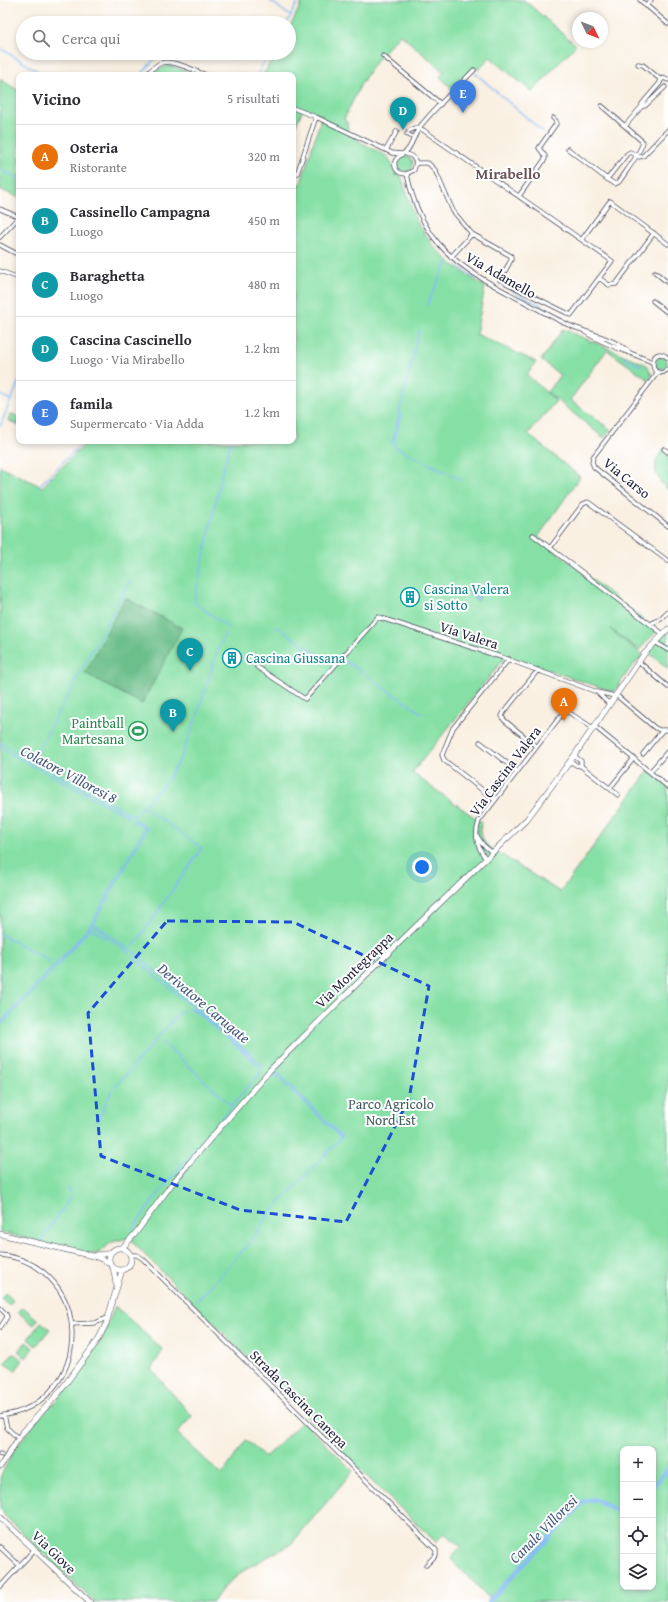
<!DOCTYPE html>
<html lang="it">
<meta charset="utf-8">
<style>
body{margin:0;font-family:"Gentium Book Plus",serif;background:#f7f7f7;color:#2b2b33}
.controls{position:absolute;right:12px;bottom:12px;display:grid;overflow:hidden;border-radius:8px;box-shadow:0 2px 6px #0003}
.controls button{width:36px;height:36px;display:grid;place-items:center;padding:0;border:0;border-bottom:1px solid #e1e1e2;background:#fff;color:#2b2b33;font:20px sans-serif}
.compass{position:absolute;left:572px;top:12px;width:36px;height:36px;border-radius:50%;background:#fff;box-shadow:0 2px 6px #0003;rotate:133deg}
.you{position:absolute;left:422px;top:867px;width:14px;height:14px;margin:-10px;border:3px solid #fff;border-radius:50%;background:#1a73e8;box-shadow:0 0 0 6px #1a73e833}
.badge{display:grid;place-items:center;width:26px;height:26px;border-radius:50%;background:#1a73e8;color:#fff;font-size:13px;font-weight:700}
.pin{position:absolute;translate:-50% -33px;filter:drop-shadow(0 1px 2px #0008)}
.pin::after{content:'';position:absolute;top:21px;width:14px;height:12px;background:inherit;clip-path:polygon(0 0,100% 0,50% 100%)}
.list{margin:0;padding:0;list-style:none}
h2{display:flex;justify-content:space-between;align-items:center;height:52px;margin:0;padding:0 16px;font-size:17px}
h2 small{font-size:13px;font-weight:400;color:#7c7c81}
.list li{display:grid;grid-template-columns:26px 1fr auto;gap:12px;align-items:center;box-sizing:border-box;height:64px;padding:0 16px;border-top:1px solid #e1e1e2}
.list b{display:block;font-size:15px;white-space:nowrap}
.list p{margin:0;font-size:13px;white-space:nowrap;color:#7c7c81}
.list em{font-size:13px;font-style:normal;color:#7c7c81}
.icon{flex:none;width:22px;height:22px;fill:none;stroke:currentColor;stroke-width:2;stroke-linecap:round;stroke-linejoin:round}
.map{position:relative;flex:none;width:668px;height:1602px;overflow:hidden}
.search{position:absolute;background:#fff;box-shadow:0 2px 6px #0003;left:16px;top:16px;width:280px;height:44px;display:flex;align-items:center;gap:10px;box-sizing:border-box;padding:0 14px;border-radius:22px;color:#7c7c81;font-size:15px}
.panel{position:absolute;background:#fff;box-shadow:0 2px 6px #0003;left:16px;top:72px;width:280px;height:372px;border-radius:8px}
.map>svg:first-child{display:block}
.green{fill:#86e0a5;stroke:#548170;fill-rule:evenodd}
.forest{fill:#6cbe8a;stroke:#477062}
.water{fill:#85bbf4;stroke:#546e98}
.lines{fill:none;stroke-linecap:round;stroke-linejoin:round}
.stream{stroke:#85bbf4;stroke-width:1.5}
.canal{stroke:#85bbf4;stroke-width:4.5}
.street-casing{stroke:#424154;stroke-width:5}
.secondary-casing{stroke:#424154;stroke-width:6}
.street{stroke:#fff;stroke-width:3.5}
.secondary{stroke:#fff;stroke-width:5}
.marked{fill:none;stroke:#1d4ed8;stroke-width:3;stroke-dasharray:8 5;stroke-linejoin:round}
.labels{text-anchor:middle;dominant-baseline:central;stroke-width:4;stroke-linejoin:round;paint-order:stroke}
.street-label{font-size:14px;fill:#22223b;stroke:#fff}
.culture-label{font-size:14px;fill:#0d838f;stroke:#fff;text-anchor:start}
.leisure-label{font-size:14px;fill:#27864d;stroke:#fff;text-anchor:end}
.park-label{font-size:14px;fill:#405b5b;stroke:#fff}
.neighbourhood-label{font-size:15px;font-weight:bold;fill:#6a5255;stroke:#fff}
.water-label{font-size:15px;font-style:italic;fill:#45587c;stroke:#fff}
</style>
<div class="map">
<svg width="668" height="1602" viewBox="0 0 668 1602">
<rect width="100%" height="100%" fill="#fff"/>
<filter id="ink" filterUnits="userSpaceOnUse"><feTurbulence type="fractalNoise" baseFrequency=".025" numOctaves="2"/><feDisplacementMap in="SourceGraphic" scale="8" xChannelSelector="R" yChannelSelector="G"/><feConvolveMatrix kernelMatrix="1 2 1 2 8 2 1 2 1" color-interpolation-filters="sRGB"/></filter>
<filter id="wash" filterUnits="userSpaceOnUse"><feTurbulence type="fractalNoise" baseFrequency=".012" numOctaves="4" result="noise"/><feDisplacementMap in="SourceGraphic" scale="16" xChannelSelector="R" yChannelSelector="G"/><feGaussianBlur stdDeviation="0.9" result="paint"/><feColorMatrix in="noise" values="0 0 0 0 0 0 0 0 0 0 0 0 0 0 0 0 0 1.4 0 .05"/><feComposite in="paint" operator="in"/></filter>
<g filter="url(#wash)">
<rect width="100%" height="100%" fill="#f9f0e2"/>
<path class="green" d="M303,0H524L576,45L532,92L490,57L478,70L474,68L454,91L440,77L444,72L400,34L372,66L360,86L344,119L348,124V135L388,157L395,171L401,176L416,221L434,247L452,264L485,287L476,334L536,362L527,375L556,401L528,434L580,477L538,537L657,631L639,650L610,629L643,655L629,670L614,692L506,656L412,773L481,822C480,832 481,840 489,847L560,892L649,770L668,785V1602H489L491,1600L451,1559L461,1547L444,1533L436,1542L361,1471L128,1238L112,1242L97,1254L80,1252L0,1232V466L42,487L88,441H293V189L295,182L300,186L322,115L303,109L293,131V75H263L276,53H289V29ZM623,1449H653V1587H623Z
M168,66L175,67L197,75H151L159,69Z
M0,79L19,91V198L0,189Z
M397 164a8 8 0 1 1 16 0a8 8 0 1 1-16 0Z
M563,329L647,365L652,375L649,380L607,350L570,400L611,430L604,438L547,392L560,375L541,360Z
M655 363a6 6 0 1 1 12 0a6 6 0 1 1-12 0Z
M11,414L19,417V426L8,420Z
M664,449L668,452V490C655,478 650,463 664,449Z
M668,628V669L647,651Z
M5,1293L13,1300L9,1305L1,1298Z
M115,1306L163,1350L151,1369L192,1416L177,1433L222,1475L246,1440L265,1457L303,1421L353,1471L291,1544L247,1568L223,1588L213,1602H94L4,1515L0,1509V1477L12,1454L36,1421L59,1398L103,1337Z
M23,1307L38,1320L34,1325L18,1312Z
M41,1322L50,1329L36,1346L28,1339Z
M26,1342L33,1348L26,1358L18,1351Z
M13,1353L23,1360L15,1371L5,1363Z"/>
<path class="forest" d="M125,598L182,628L142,704L85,673Z"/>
<path class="water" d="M471,589L480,597L477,601L468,592Z"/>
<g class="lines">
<path class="stream" d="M269,0L289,15
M287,23L299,0
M0,48L44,75
M475,73L543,132
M141,75L157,56
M257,75L269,53
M0,169L19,179
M458,266L477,279
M501,284L510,289
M513,291L563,317
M427,305L447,263
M623,356L625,359L641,366
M0,395L11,400
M401,415L394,443L395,447L462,480
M0,426L19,381
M392,443L419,331
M39,486L84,441
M276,626L332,664L337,659
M227,631L228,627L194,602L222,473L231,441
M344,661L354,667
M356,668L363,673
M366,675L372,679
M374,681L423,714
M0,743L32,761L130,580
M0,748L129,817
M37,763L134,816
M134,816L168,779L180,759L196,719L218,648L225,634
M95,924L131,951
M92,925L129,953
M93,925L147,829L144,825L133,819
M90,928L105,938L107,937
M0,934L50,961
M130,951L202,848L144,807
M134,952L264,1066
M131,955L253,1058
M188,1009L191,1008L261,1067V1072L254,1080
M0,1023L87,930L93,921L144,829V827L132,821
M0,1026L51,973L90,928
M162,1042L232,1106
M275,1071L278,1073L342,1137
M115,1087L179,1013L184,1011
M97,1123L107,1100L112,1091
M132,1229L166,1184L251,1083
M41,1241L69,1199L71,1191L68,1188
M197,1301L251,1241L271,1212L341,1138L277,1076L272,1074"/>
<path class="canal" d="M653,1486L668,1469
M488,1602L583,1502C599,1493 607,1512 623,1511"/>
</g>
</g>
<g filter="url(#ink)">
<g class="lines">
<g class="street-casing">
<path id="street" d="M640,0L668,24
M646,6L651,0
M383,56L441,104
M638,64L643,65L661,80
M146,75C151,70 155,65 161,63C172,59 195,71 206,75
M660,82L663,78L668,80
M660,83L642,104V106H645L665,87
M602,106L643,142C640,154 626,171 619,182L615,184L607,179L627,154L630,152C633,153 636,155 639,157L643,156L668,130
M293,108L316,117L392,153L402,154
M625,126L642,106
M409,131L415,128L423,130L612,261L571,315L506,283
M407,134L414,138
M568,149L607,179
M386,150L397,131
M404,153L412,156L416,162L414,170L406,174C402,174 398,173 396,169C390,157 405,155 409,148C413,141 415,134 419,128C435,107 456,89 474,70
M416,163H428L435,170L453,211L472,234L511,256V260L500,280
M293,172L297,174L316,117
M407,174C421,244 458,267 517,298C535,307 553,318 571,326C591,334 613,338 629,352
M519,196L545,159V156L539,148L556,124V121L553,118
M0,209L19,217
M0,237L19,217
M582,239L610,201L668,244
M0,245L19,255
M451,257L472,234
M0,271L19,278
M655,272L668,283
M599,278L609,285L616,284L654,233
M653,301L668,313
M585,332C606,346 630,352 652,362
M668,358C648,341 648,386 668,369
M658,372L593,457L592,462L594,467L668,526
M664,449L668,452
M533,535L663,634
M550,548L583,504L588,502L668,561
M650,624L661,619L668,612
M655,642L668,650
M639,662L668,687
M257,667L305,699L378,617L504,658L597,692L615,696
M598,693L609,704
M616,695L655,728L660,730H668
M594,726L668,787
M480,742L517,771
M536,746L504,720L502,716L504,712L538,670
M643,754L662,731
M570,761L576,765L581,766V761L574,756
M581,766L618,795
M650,772L668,751
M610,788L634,758
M495,800L444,760L442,755L453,728L509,659
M477,836L483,845L493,853
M486,859C477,847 474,836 479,821L563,713L568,712L593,728
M0,1255C96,1265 96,1404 0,1416
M130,1255H137L143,1259L436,1550V1555L426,1565
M0,1308L6,1314L7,1317L0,1328
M72,1324L95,1323L107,1318
M4,1415L7,1428L18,1438
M0,1454L2,1455
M0,1547L20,1566
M0,1587L34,1550"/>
</g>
<g class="secondary-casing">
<path id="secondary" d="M0,1234L97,1257L110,1263
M122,1248L135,1234L171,1185L190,1162L270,1070L374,967L527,819L574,756L644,654L668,629
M109 1259a11 11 0 1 1 22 0a11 11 0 1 1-22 0Z
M96,1255L105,1254L113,1251
M113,1267L116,1283
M0,1467L22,1433L58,1394L98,1340L106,1324L122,1270
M0,1517L90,1602"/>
</g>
<use href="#street" class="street"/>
<use href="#secondary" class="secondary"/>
</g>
</g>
<path class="marked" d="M167,921L293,922L429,986L409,1099L346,1222L240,1210L101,1156L88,1013Z"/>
<defs>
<g id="building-ring" transform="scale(1)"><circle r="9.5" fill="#fff" stroke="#0f9aa8" stroke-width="1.5"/><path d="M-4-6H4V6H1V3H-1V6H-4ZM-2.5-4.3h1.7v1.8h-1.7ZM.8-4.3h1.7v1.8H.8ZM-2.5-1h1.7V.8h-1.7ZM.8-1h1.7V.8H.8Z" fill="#0f9aa8"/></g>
<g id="stadium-ring" transform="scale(1)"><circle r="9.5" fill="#fff" stroke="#2e9e5b" stroke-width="1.5"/><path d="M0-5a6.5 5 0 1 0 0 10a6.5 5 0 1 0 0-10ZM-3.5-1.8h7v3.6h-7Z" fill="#2e9e5b"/></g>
</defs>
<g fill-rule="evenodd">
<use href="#building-ring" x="410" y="597"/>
<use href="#building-ring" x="232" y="658"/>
<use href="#stadium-ring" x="138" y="731"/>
</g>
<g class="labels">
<g class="street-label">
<text transform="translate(501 275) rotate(30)">Via Adamello</text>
<text transform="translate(627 478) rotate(39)">Via Carso</text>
<text transform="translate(469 635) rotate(18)">Via Valera</text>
<text transform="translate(505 771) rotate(-53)">Via Cascina Valera</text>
<text transform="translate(354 970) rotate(-44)">Via Montegrappa</text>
<text transform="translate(299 1399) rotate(45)">Strada Cascina Canepa</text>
<text transform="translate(54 1552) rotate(44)">Via Giove</text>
</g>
<g class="culture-label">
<text x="424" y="589">Cascina Valera<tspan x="424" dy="16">si Sotto</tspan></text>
<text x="246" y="658">Cascina Giussana</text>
</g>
<g class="leisure-label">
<text x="124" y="723">Paintball<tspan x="124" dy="16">Martesana</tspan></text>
</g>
<g class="park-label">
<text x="391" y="1104">Parco Agricolo<tspan x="391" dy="16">Nord Est</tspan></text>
</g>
<g class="neighbourhood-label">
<text x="508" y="173">Mirabello</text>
</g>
<g class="water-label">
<text transform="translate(69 774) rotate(28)">Colatore Villoresi 8</text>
<text transform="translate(204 1003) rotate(40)">Derivatore Carugate</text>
<text transform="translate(543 1529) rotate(-45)">Canale Villoresi</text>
</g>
</g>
</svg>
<div class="controls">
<button>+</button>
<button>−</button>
<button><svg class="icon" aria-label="locate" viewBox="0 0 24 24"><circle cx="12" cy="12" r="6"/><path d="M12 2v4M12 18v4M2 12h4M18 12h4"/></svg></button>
<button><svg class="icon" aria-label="layers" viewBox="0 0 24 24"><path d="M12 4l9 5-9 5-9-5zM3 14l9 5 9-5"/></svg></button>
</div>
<svg class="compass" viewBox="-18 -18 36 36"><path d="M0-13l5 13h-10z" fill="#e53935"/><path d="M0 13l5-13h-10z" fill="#7c7c81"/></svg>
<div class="you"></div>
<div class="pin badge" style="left:564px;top:721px;background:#e8710a">A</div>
<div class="pin badge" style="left:173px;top:732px;background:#0f9aa8">B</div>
<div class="pin badge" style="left:190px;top:671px;background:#0f9aa8">C</div>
<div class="pin badge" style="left:403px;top:130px;background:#0f9aa8">D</div>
<div class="pin badge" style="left:463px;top:113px;background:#3f7fe0">E</div>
<div class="search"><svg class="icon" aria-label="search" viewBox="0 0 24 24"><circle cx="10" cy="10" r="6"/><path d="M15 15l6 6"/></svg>Cerca qui</div>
<section class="panel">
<h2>Vicino<small>5 risultati</small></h2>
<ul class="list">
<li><span class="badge" style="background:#e8710a">A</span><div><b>Osteria</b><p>Ristorante</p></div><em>320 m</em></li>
<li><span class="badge" style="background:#0f9aa8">B</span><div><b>Cassinello Campagna</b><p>Luogo</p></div><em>450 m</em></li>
<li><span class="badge" style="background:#0f9aa8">C</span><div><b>Baraghetta</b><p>Luogo</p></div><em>480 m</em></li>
<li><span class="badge" style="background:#0f9aa8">D</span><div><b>Cascina Cascinello</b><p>Luogo · Via Mirabello</p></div><em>1.2 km</em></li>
<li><span class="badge" style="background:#3f7fe0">E</span><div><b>famila</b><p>Supermercato · Via Adda</p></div><em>1.2 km</em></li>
</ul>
</section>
</div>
